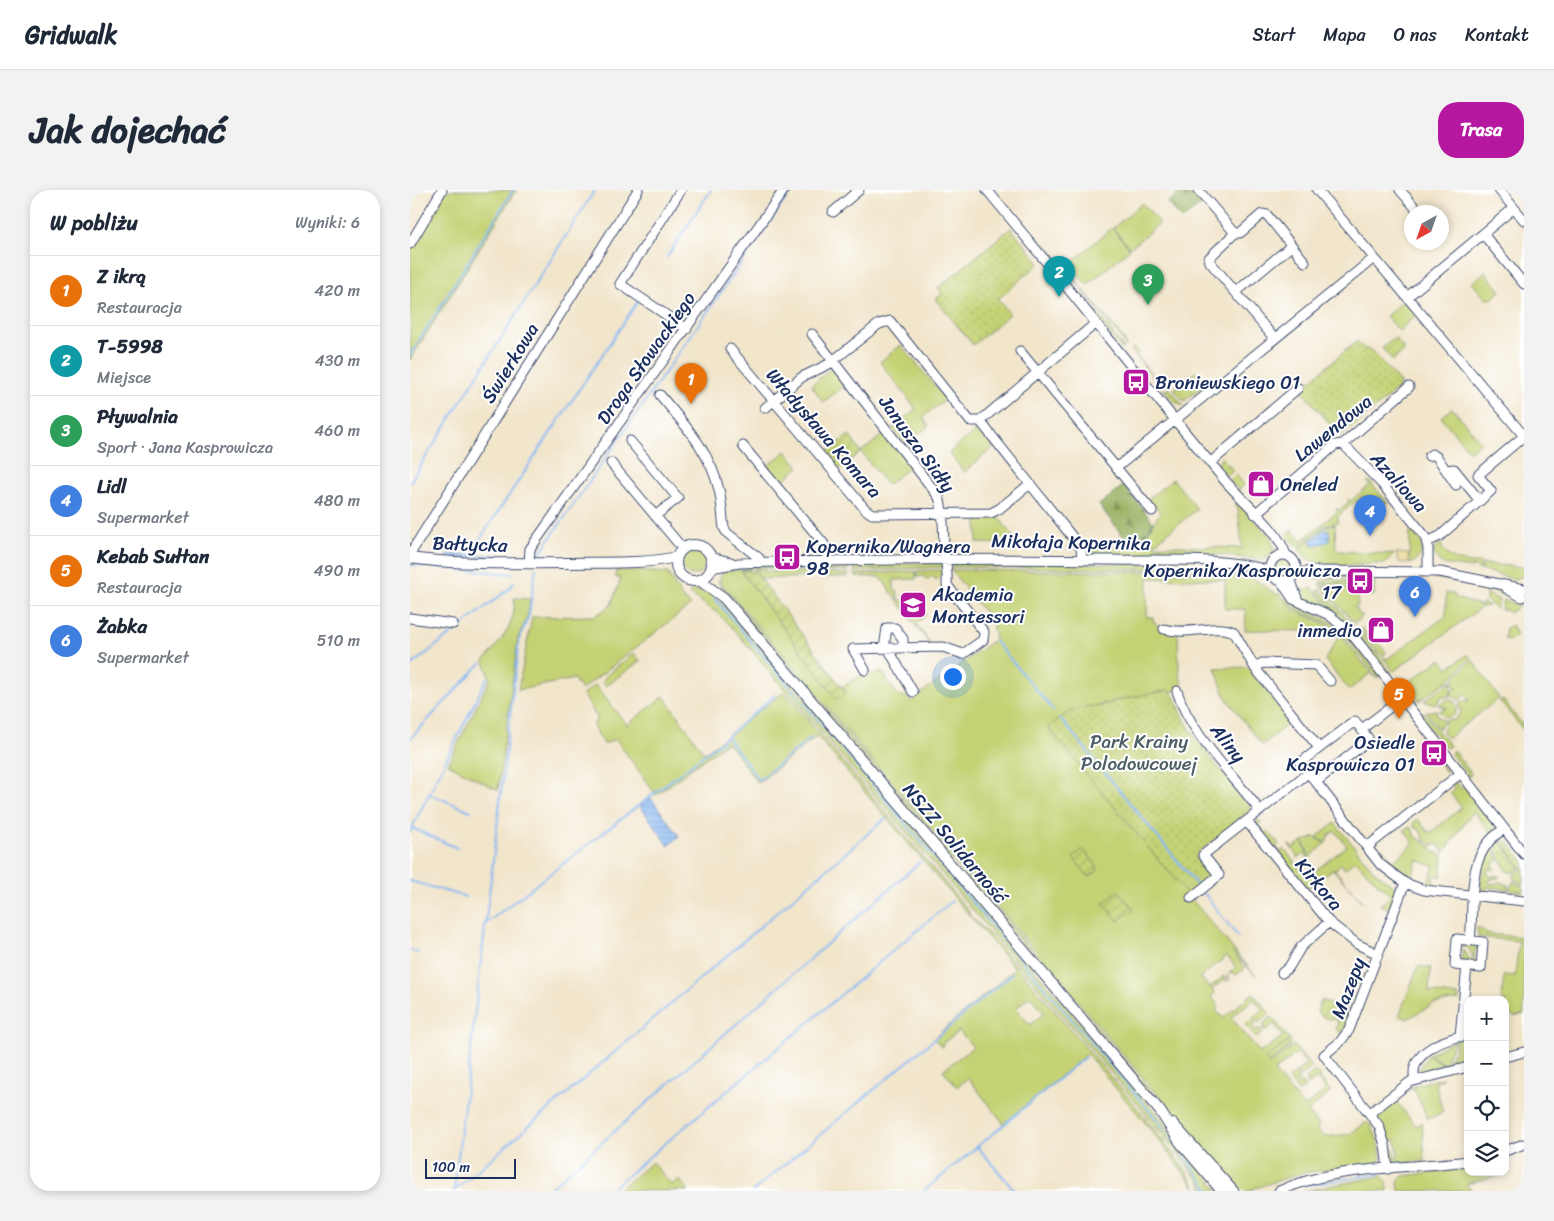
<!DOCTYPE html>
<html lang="pl">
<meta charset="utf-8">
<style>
body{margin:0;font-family:Sriracha,sans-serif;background:#f2f2f3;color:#1f2937}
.controls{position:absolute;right:15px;bottom:15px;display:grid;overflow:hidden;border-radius:10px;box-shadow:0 2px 8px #0003}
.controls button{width:45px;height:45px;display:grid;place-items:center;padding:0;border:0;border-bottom:1px solid #e0e1e3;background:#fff;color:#1f2937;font:25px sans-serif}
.compass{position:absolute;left:994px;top:15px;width:45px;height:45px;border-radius:50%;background:#fff;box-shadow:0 2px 8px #0003;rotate:220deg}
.scale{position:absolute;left:15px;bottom:12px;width:91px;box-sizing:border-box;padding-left:5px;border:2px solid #1b2f5e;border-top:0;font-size:14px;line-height:18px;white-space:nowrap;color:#1b2f5e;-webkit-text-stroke:4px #fff;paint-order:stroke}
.you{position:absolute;left:542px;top:486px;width:18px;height:18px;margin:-12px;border:4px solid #fff;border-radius:50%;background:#1a73e8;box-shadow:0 0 0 8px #1a73e833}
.badge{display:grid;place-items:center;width:32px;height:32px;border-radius:50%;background:#b5179e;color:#fff;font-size:16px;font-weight:700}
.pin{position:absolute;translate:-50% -41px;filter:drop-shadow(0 1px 2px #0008)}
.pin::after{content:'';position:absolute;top:26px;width:18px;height:15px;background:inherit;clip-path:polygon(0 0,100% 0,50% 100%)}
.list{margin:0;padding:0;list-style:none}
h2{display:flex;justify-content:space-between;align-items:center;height:65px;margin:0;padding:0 20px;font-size:21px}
h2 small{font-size:16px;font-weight:400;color:#747a83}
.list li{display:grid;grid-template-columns:32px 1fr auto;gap:15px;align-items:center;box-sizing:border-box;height:70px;padding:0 20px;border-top:1px solid #e0e1e3}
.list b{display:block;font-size:19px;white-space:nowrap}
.list p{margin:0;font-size:16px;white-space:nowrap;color:#747a83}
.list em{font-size:16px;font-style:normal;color:#747a83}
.icon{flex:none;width:28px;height:28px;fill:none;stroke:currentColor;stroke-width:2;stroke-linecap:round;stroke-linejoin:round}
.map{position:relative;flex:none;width:1114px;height:1001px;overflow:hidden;border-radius:20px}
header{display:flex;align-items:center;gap:30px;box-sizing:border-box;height:70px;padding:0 25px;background:#fff;border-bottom:1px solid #e0e1e3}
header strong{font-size:24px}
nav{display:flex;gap:28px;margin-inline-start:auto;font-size:18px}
.intro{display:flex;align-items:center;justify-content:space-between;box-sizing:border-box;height:120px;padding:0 30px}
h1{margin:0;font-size:35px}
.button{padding:12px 22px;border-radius:20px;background:#b5179e;color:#fff;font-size:18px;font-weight:700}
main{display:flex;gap:30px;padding:0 30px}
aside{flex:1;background:#fff;border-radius:20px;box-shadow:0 2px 8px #0003}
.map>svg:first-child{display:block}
.grass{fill:#c4d275;stroke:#70806a;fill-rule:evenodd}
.forest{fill:url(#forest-firs);stroke:#5b7262}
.sand{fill:url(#sand-dots);stroke:#84847e}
.park{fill:url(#park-dots);stroke:#70806a}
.garden{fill:url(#garden-furrows);stroke:#70806a}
.water{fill:url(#water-rules);stroke:#5174a8}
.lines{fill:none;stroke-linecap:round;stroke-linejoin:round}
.stream{stroke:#87b8f3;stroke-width:2}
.minor-casing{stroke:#3b4a6e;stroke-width:11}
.major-casing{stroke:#3b4a6e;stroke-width:12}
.minor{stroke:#fff;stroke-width:9}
.major{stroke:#fff;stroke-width:10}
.labels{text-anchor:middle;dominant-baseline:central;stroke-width:4;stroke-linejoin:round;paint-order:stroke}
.street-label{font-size:19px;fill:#1b2f5e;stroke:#fff}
.poi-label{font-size:19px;fill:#1b2f5e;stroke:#fff;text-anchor:start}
.park-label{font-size:19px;fill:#4e6065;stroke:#fff}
</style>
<header>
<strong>Gridwalk</strong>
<nav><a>Start</a><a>Mapa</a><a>O nas</a><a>Kontakt</a></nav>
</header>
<div class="intro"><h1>Jak dojechać</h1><a class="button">Trasa</a></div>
<main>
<aside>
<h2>W pobliżu<small>Wyniki: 6</small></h2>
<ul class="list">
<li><span class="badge" style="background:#e8710a">1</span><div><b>Z ikrą</b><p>Restauracja</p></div><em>420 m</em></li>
<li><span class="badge" style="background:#0f9aa8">2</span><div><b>T-5998</b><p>Miejsce</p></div><em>430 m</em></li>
<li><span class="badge" style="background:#2e9e5b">3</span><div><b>Pływalnia</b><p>Sport · Jana Kasprowicza</p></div><em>460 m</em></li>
<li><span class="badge" style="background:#3f7fe0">4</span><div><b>Lidl</b><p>Supermarket</p></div><em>480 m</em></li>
<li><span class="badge" style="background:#e8710a">5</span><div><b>Kebab Sułtan</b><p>Restauracja</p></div><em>490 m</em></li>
<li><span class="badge" style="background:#3f7fe0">6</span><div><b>Żabka</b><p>Supermarket</p></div><em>510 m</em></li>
</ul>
</aside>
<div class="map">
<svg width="1114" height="1001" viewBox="0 0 1114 1001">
<defs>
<pattern id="forest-firs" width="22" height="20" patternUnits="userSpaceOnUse" patternTransform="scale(1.25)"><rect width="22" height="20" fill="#9bb466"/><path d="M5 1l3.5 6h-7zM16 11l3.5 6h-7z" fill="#7e9357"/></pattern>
<pattern id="sand-dots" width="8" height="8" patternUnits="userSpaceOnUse" patternTransform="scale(1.25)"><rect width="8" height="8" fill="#eeda9e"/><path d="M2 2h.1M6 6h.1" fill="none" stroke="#ccbb8a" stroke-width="1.8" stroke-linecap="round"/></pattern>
<pattern id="park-dots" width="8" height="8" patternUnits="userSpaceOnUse" patternTransform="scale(1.25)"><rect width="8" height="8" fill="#c4d275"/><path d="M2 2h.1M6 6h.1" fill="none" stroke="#a8b568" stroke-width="1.8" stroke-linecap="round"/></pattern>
<pattern id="garden-furrows" width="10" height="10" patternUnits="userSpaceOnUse" patternTransform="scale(1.25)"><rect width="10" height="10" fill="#c4d275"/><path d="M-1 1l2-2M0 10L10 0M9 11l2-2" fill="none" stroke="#a8b568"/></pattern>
<pattern id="water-rules" width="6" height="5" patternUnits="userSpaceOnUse" patternTransform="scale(1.25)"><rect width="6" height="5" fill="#87b8f3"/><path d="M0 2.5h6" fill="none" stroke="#6e96c8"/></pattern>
</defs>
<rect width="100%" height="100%" fill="#fff"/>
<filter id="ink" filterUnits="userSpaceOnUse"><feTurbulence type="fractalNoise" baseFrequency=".02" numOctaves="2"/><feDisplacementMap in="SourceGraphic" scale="10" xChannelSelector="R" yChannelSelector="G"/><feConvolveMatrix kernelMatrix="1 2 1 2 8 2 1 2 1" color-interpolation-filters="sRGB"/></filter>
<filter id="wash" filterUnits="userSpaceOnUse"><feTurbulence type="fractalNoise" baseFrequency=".0096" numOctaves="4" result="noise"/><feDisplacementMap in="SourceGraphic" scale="20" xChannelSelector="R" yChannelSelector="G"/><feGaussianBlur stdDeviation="1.12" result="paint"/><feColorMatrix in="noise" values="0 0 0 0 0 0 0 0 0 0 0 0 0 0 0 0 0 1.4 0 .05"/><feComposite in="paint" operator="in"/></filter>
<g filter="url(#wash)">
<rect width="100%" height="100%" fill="#f1e5ca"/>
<path class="grass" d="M37,0H106L0,170V62Z
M732,13L750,33L720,58L703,38Z
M702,38L720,59L677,95L659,74Z
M635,53L713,148L716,157L712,149Z
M1075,82L1091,101L1082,109H1076L1062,93Z
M994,110L1006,125L989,141L976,126Z
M687,122L714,159L711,158L683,123Z
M491,155L536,209L513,227L519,236L495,254L482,238L506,219L470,172Z
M724,158L729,162L726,165L755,201L759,198L774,216L763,211L721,160Z
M423,177L437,194L413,212L401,195Z
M1042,218L1071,252L1060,262L1031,227Z
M570,237L584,254L583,258L554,282L539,263Z
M475,243L501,276L477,295L451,262Z
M376,261L389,277L370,293L356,277Z
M812,267L823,281L817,286L807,275Z
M826,284L834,295L829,300L819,291Z
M763,289L787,319L743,355L832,358L828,319L825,315L829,313L861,347L864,360L859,367L852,370L804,364L803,366L789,368L685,365L680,361L681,355C702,355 723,360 738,342C743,335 743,330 751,323L738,309Z
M959,291L978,313L972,312V308L951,307V311H946L928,326V332L915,335L890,356L887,357L876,345L882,340L891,351L928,321L926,318L929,320L939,312L937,309L940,311L960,295L957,292Z
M567,326H588L608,354L567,353Z
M925,334L926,358L929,361L984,364L975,374C952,373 922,381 900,370C894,367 893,363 889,360L891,357L916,336Z
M1000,341C1016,347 1016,370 999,374Z
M1031,353C1033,370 1057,374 1071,373L1070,380L1063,376L1062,378L1031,374L1023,362L1026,357Z
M271 373a12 12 0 1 1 24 0a12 12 0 1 1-24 0Z
M865 378a8 8 0 1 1 16 0a8 8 0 1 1-16 0Z
M547,371L784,375L849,381L847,387L807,380L541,377Z
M532,373L536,377L444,381L446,374Z
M1073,374L1114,377V386L1105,389L1071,380Z
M398,375L400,380C371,380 343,376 313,379L338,376Z
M406,375H437L439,381L405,380Z
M340,379V381H332L436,503L432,497L458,481L464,485L472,481L487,505L497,507L501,511L585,449L582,432L541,380L786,382L841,387L866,404H870L884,420L912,432L931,445L966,489L961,483L939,500L915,470L929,446L894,441L835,440L836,419H815V390L738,388L737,427H743V431L753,440L768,443L769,480L773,499L700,514L693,513L690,516L778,705L846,786L822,761L835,778L826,785L823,782L818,786L820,790L817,786L826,777L817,766L791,787L799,798L814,786L818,792L815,789L802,799L805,803L801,807L809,816L806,820L813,828L843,803L860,824L848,833L843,827L853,820L844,809L821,827L850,863L873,846L864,834L856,840H853L854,833L862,827L880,850L856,869L860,874L884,855L902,878L890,887L886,882L896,874L887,863L864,881L894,917L916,900L907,888L899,894H896V888L905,881L921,902L898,921L909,935L907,939L914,947L940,944L955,933H960L969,953L971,969L967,974L892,983L842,999L843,1001H834L820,990L309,390L313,381Z
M344,379L359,382H400V387L351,389Z
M206,380L258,383L273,409L281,415L171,500L164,489L108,500L122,427L185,426L201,415L211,388H206Z
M535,380L526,390L522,386L517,390L514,386L507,387V381Z
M506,381V389L484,390V400L488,402V410H494V417H497L499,424H507V418H510L516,425L506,434L522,454L520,455L470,387H447L444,384Z
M406,382L439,384L437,387H410Z
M900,385L942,387L906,389Z
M1026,387L1041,388L1100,404L1093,405L1065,394L1023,388Z
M948,390V392L959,391L953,394L909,395L911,392Z
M308,391L779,946L759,926L317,406Z
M963,391L965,392L964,405H948V416H945L944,418L948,419V423L953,426L945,433L911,397L953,396Z
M902,398L924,422V424L893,410L886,403Z
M298,399L321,423L744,920L809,1001H795L791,993L732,919L326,442L306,422L308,420L304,421L279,403L283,400L295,402Z
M909,399L944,435H939L934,431L908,402Z
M1036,403L1044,404L1046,408L1072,416L1073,412L1079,416L1072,417L984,481L973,467L977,469L1036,426Z
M1076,403L1089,410L1086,419L1076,410Z
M877,406C888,422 908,423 923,433C943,446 956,468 970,486L968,488C953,470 940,449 921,435C905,425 886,424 874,408Z
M104,408L120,409L118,425L108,449L88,600L38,574L80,489L74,471C89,453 107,434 104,408Z
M1093,410L1108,415L1110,416L1099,423L1097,420H1091Z
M1102,435L1107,445L1100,450L1094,449L1096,438Z
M952,438L957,444L961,442L976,463L972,466L950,439Z
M949,440L982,483L980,484L949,446Z
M224,463L230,471L196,496L193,491L196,486Z
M1058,464L1060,467L1044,486L1009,511L988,486L996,494L1031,469L1038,478Z
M1062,469L1089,508L1038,548L1033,543L1035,530H1045L1051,522L1049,513L1059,510L1055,504L1049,511L1047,508L1041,506L1042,500L1048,498L1043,495L1044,489Z
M838,477L881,532L852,555L816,508L805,478Z
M1042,490L1040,506L1031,507L1027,514L1014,511Z
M185,495L217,535L254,506L294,563L374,502L558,720L561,727L582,747L730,921L777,982L788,1001L737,935L677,864L594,934L558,888L547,897L533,880L563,857L549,841L533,853L532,858L524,848L605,779L407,546L348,593L317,552L246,605L206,549L194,554L183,536L187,528L173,504ZM620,806L634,823L620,835L606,818Z
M1037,509L1044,511L1048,517L1045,524L1039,528L1034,526L1029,521L1037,518L1029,515Z
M1089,510L1094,511L1114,537V541Z
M1026,520L1028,527L1034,530L1029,539L1016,522Z
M1012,523H1014L1040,556L1036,558L1009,525Z
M1011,547L1037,581V583L1010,549Z
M1043,560L1061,583L1059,587L1041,564Z
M1045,591L1051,599L1054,596L1088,639L1082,644L1063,621L1034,663L1028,654L1022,655L1014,650L1010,640L1005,638L1003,633L1008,629L1018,642H1021L1049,620L1051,617L1040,603L1045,599L1042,595Z
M846,630L851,632L849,635L855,643L858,641L869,654L866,657L870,662L874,659L897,687L937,656L925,641L918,646L916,653L907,647L925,633L964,681L985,697L986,701L979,719L970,715L981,706L971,695L970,696L945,670L935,679L931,674L925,680L952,712L923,679L898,698L846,635Z
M1000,637L1003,640L1004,645L1021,657L1023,662L1033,665L1031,687L1024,685L1023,695H1017L1024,676L1007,670L1001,691L975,673L966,662L972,658L982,670L986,669L1004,653L994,640Z
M1093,646L1114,672V676L1111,678L1092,651L1085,656L1084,653Z
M905,647L915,654L900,667L893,651Z
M892,651L899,668V669L894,664L888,668L879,654L883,658Z
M1081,652L1089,670L1083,674L1085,679H1079L1077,683L1081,687L1085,685L1090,687L1079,690L1080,694L1091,692L1098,695V700L1077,697L1075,702L1071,697L1072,677L1080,661L1076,659Z
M1114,677V695L1104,690L1103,686Z
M1103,692L1114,697V702L1099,700Z
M1067,737L1079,744L1114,747V824L1104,827L1095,821V810H1091L1094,785L1105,786L1109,751L1068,747Z
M1051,753L1069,755V759H1065L1064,769L1058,757L1049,756Z
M1053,758L1060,770L1068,772H1050L1048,768H1052Z
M1008,776L1021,778L1019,802L1049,806V810L1024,814L997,829L989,826Z
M842,829L846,834L843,837L846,840L849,838L853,843L846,848L835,834Z
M1046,849H1058L1054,856L1058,859V868L1036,874L1045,859Z
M1045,850L1034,874L1019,864Z
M1018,865L1033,874L1024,877L1025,881L1021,879L1017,880L1016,884L1010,885L1009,879Z
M885,883L889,889L886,891L888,894L891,892L895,897L889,902L878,888Z
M1032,888L1033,889L1025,892L1033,922L1018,929L1003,897L985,910L1006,936L1012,932L1015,971L981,973L979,957L983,958L985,968L988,967L986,950L978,951L966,924C992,901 997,896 1032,888Z
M242,972L262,995L269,989L279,1001H207Z
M1058,978V982H1090L1091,985L1056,994L1062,1001H989L988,991L993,986Z
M972,986L977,991L978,1001H893Z"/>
<path class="forest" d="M773,0H782L793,13L772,30L757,13Z
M714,295L743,332L735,345L723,355H720L689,315Z"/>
<path class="sand" d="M986,363L999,364V374L989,372Z"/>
<path class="park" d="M601,38L630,73L588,109L600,124L563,155L525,109L532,104L528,98Z
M947,151L954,159L961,160L990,193L989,198L931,247L890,199Z
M785,182L795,194L774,211L764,199Z
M759,500C765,504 772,526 777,534C795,563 820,590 841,617V621L786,664L801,684L778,705L638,538C659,521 666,515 693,516V513L700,514L702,511Z
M1091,651L1110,678L1103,683L1096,681L1085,656Z
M880,850L881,855L859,873L855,869Z"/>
<path class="garden" d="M985,148L995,160L983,171L972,158Z
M439,245L451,262L429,279L415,263Z
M331,381H345L436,503L427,510Z
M673,659L687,676V681L679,687L663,668Z
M708,701L724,719L708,731L693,713Z
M911,810L941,821L932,844L926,839L928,830L914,828L907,822Z"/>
<path class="water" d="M915,339L919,340L920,351L906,355L902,354V350Z
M36,364L94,365V369L36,368Z
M241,608L269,646L259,656L230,616Z"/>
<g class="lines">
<path class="stream" d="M257,67L301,0
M186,75L233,0
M0,165L103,0
M0,292L185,0
M58,367L228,111
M127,367L382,0
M0,375L103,384
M304,408L748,931L766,954
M585,451L644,521
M0,476L100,398L104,392
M650,528L788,696
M317,547L365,505
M0,549L71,473
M19,604L61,621
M2,638L47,658
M0,642L77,488
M0,691L56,707
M794,703L828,747
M74,735L317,547L349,590L402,547
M0,760L8,763
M567,956L605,1001
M773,964L800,1001
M898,995L968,984
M45,1000L475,629
M44,1001L109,450L119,425L126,378
M137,1001L510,672
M199,1001L542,711
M343,1001L602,784
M514,1001L675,867"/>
</g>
</g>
<g filter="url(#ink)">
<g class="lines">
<g class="minor-casing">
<path id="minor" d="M271,0L210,94L277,139
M577,0C656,95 733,192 812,287C830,310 868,338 876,365
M788,0L825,43
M907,0L1114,246
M990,0L1009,22
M1089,0L1114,30
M423,22L449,0
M1073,44L1114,94
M0,54L32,0
M826,102L881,56
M997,107L1104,18
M402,144L529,307C534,323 533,339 534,355C535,369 538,381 537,395L574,442L573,450L553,464L533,457L443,459L455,480
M864,148L800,72L799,68L825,43H830L852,24L857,25L895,72
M320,159L455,319L462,324L581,323L589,319L620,294
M610,161L742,321
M250,205C274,234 300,261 309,300C312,312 312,325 314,338L317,343L349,368L350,372
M355,218L392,187L419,174L469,134L480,131L560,231H570L686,133
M570,231L671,358L672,369
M220,251L268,308L245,326
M933,254L971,293L1015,346L1018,358V382
M333,256L414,354L418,372
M1019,266L1022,264L1027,267L1046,295
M201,273L273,359
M800,273L888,198
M706,278L964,68
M1037,280L1044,279L1070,311
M845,324L925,255L933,254L999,197
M1017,352L1030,346L1081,301L1068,285L1114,246
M0,364L228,0
M860 378a13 13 0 1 1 26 0a13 13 0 1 1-26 0Z
M301,367L321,372
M119,373L120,359L374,0
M301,378L329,373C452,370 575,368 699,370C750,371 812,366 860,381
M885,383L907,381L1030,382L1114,399
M880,388L888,411
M871,391L883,409L919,425L941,443L1114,664
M1097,399L1112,407
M0,428L43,434
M754,439C779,446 806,433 824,442L845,478L909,558
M474,458L477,438H485L493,449V458
M481,458V464L503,502
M845,478L852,473L906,475L920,491
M767,501C780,544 823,585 850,621
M945,531L958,548L955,553L906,592L890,573Z
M952,539L992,508
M906,592L970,674L995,693L1014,700L1114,711
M837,632L919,732L947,754L968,764
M957,657L1051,583
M781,708L809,685L793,665L898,583
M1047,749L1073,752L1071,778L1045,775Z
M1060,750C1065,709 1054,664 1094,639
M872,783L879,777L891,757L919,732
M1050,846L1057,776
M1095,867L1114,862
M1005,890C997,863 1038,846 1058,846
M960,923L1000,892L1058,877
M1095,961L1114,954
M978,979L975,955L969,936L914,865L930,852L939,840L995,693
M869,1001C927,975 996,979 1058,971"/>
</g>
<g class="major-casing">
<path id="major" d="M266 373a18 18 0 1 1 36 0a18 18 0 1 1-36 0Z
M0,368C50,375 102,373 153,373C191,372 229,375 267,367
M289,390L314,408L750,921L770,952L812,1001
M763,934L823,1001"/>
</g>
<use href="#minor" class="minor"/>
<use href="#major" class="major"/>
</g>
</g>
<defs>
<g id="bus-square" transform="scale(1.4375)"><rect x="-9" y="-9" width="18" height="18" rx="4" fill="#b5179e" stroke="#fff"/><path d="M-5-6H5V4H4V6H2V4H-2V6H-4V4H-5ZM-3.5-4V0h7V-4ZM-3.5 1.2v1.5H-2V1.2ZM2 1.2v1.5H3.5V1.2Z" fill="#fff"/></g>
<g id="shop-square" transform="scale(1.4375)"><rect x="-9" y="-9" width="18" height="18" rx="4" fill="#b5179e" stroke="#fff"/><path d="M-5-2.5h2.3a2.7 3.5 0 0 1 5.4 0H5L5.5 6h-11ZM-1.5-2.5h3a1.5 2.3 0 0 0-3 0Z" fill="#fff"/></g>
<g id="school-square" transform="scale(1.4375)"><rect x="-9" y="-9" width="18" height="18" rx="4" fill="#b5179e" stroke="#fff"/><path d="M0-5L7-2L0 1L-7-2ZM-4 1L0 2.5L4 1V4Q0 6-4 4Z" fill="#fff"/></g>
</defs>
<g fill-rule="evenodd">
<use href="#bus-square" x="726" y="192"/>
<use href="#shop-square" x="851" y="294"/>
<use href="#bus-square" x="377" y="367"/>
<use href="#bus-square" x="950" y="391"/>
<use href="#school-square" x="503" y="415"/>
<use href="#shop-square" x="971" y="440"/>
<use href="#bus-square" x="1024" y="563"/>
</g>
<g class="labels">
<g class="street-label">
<text transform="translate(236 168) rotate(-55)">Droga Słowackiego</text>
<text transform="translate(100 173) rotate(-58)">Świerkowa</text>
<text transform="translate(923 238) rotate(-39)">Lawendowa</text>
<text transform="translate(414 243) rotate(49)">Władysława Komara</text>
<text transform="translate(507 254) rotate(54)">Janusza Sidły</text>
<text transform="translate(989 292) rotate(48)">Azaliowa</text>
<text transform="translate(661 352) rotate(1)">Mikołaja Kopernika</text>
<text transform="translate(60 354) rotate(2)">Bałtycka</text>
<text transform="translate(818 553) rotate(52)">Aliny</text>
<text transform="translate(545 653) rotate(50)">NSZZ Solidarność</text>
<text transform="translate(909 694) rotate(50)">Kirkora</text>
<text transform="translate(938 798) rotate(-69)">Mazepy</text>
</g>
<g class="poi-label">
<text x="745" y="192">Broniewskiego 01</text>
<text x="870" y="294">Oneled</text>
<text x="396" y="356">Kopernika/Wagnera<tspan x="396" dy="22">98</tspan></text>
<text x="931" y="380" text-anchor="end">Kopernika/Kasprowicza<tspan x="931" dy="22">17</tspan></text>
<text x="522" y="404">Akademia<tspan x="522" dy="22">Montessori</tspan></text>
<text x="952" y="440" text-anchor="end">inmedio</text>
<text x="1005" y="552" text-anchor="end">Osiedle<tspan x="1005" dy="22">Kasprowicza 01</tspan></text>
</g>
<g class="park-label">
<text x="729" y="551">Park Krainy<tspan x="729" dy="22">Polodowcowej</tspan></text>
</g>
</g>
</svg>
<div class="controls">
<button>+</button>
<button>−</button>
<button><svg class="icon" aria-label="locate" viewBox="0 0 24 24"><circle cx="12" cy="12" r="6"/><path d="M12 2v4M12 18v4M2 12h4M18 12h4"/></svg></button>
<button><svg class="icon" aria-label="layers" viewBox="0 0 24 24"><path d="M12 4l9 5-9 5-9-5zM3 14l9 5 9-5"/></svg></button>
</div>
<svg class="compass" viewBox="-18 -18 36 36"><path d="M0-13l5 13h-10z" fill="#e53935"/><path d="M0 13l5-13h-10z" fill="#747a83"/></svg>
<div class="scale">100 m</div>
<div class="you"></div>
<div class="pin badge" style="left:281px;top:214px;background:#e8710a">1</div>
<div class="pin badge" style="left:649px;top:107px;background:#0f9aa8">2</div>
<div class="pin badge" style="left:738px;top:115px;background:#2e9e5b">3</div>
<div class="pin badge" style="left:960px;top:346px;background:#3f7fe0">4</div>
<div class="pin badge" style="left:989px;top:529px;background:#e8710a">5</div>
<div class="pin badge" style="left:1005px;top:427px;background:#3f7fe0">6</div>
</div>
</main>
